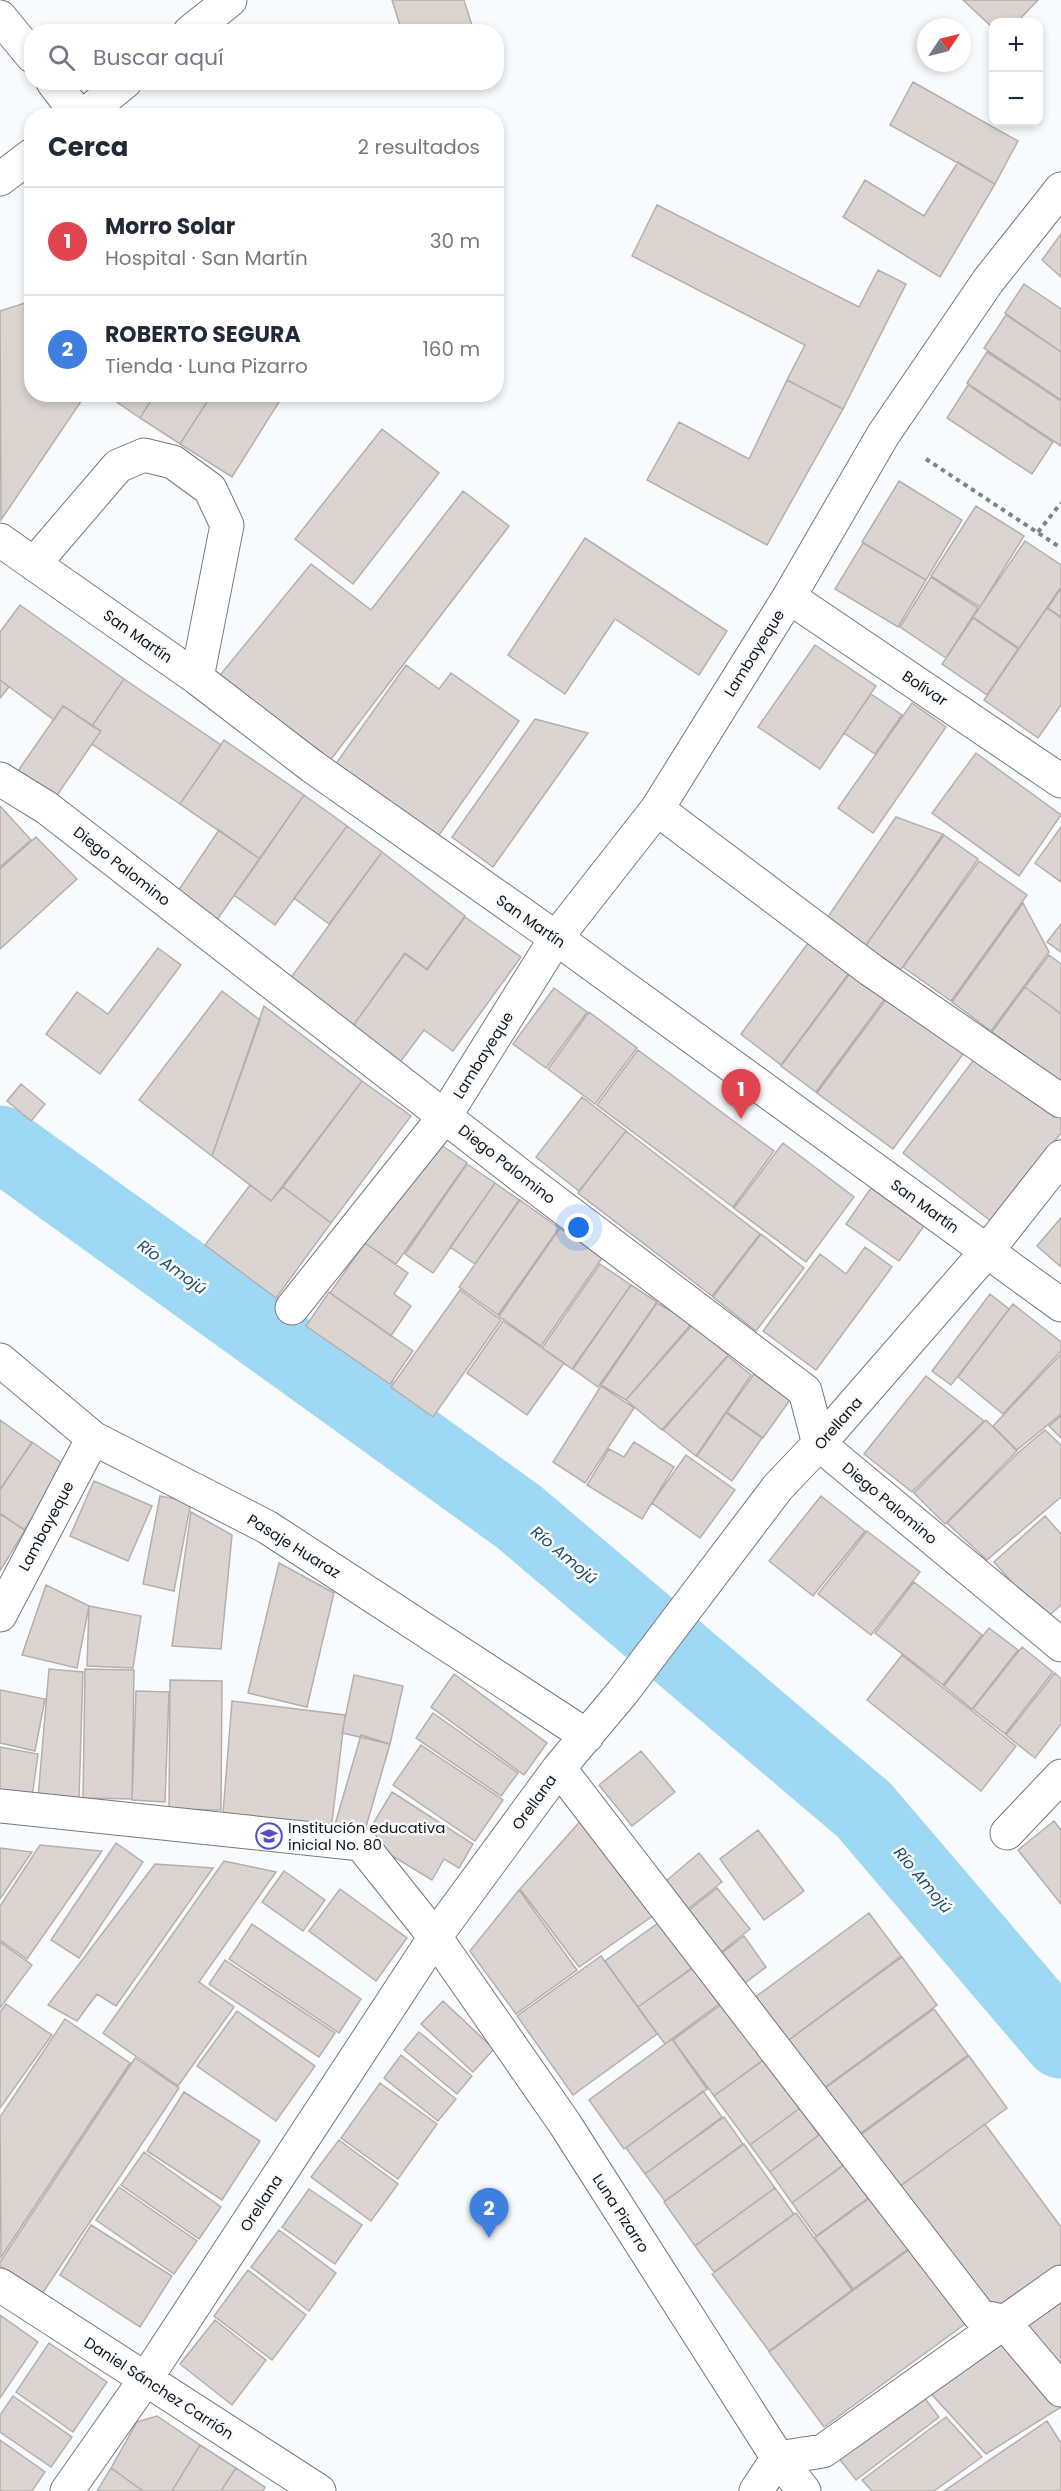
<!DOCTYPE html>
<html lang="es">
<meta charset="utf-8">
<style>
body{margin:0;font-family:Poppins,sans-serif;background:#f6f6f7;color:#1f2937}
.controls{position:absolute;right:18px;top:18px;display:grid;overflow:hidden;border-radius:12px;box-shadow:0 3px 9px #0003}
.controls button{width:54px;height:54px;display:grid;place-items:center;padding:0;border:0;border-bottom:2px solid #e0e1e3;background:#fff;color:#1f2937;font:30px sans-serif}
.compass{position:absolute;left:917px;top:18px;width:54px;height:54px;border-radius:50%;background:#fff;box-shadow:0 3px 9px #0003;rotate:55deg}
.you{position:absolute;left:579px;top:1228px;width:21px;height:21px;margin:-15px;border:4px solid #fff;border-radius:50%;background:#1a73e8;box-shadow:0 0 0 9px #1a73e833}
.badge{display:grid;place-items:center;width:39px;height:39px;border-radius:50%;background:#584dc5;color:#fff;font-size:20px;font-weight:700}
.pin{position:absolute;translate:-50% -50px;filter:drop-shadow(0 2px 3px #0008)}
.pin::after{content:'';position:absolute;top:32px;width:21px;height:18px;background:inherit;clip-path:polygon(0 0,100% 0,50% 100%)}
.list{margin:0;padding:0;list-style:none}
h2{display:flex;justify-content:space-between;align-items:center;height:78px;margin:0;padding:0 24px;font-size:26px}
h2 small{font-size:20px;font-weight:400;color:#747a83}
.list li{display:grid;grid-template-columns:39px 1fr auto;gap:18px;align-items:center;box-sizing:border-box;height:108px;padding:0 24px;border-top:2px solid #e0e1e3}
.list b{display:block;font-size:22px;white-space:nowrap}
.list p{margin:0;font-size:20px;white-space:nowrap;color:#747a83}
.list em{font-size:20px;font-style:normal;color:#747a83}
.icon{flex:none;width:33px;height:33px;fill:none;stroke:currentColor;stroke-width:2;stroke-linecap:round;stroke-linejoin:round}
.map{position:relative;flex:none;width:1061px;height:2491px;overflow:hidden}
.search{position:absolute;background:#fff;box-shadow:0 3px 9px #0003;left:24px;top:24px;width:480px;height:66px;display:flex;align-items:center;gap:15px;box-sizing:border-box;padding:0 21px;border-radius:24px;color:#747a83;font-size:22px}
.panel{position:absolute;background:#fff;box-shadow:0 3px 9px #0003;left:24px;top:108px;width:480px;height:294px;border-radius:24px}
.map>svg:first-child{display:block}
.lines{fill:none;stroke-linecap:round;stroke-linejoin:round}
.river{stroke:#9ed8f4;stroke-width:75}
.building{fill:#dbd4d1;stroke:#b6afac;stroke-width:1.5}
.minor-casing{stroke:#74797e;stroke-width:35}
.path{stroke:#808385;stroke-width:4;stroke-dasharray:4.5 4.5;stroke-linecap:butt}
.minor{stroke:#fff;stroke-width:33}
.labels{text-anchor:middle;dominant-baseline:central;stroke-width:5;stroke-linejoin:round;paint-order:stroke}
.street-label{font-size:15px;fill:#141618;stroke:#f8fbfe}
.poi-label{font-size:15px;fill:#141618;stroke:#f8fbfe;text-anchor:start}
.water-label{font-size:16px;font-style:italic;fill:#1f4e62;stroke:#f8fbfe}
</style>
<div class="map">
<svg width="1061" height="2491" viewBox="0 0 1061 2491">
<rect width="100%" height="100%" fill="#f8fbfe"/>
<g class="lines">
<path class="river" d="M0,1143L519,1517L864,1810L1061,2041"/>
</g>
<path class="building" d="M392,0H464L474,32H402Z
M963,0H1038L1017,22H994V29Z
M913,82L1018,141L995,184L890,125Z
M958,162L995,184L940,277L843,217L865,180L924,216Z
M657,205L859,307L878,270L906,284L843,409L787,380L805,345L632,256Z
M1061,234V277L1042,260Z
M1024,284L1061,309V352L1005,313Z
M31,301L32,394H86L1,520L0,311Z
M1006,315L1061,352V400L984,348Z
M987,352L1061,401V446L967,383Z
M787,380L843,409L767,545L647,480L679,422L749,459Z
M968,385L1053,442L1032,474L947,418Z
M105,394H155L140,418Z
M155,394H212L180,444L140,418Z
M212,394H284L232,477L180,444Z
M382,429L439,473L353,584L295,539Z
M899,481L962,520L926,580L862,542Z
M463,491L509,526L329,762L216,680L311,564L371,610Z
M976,506L1024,536L980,607L931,576Z
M585,538L727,631L699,675L615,619L565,694L508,655Z
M1025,541L1061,565V587L1019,648L973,617Z
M863,543L926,580L898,627L835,589Z
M931,577L978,608L946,658L900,627Z
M1061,588V617L1048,608Z
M20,605L124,679L92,726L63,706L54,720L0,680V632Z
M1047,608L1061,618V705L1038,738L984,700Z
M973,618L1018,649L987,695L942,664Z
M815,645L876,686L820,769L758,727Z
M406,665L439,689L451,673L519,721L437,838L335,765Z
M124,679L221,745L180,804L92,744L101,731L92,726Z
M0,680L9,687L0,698Z
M871,694L902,715L875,754L844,733Z
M912,703L946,727L873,833L838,808Z
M63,706L101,731L51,804L13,778Z
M535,719L588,733L493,867L452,837Z
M224,740L304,795L260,859L180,804Z
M976,753L1061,815L1019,876L932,813Z
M304,795L347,826L275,925L234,895Z
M0,806L31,840L0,867Z
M896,817L943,834L864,948L825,921Z
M347,826L382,852L329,924L294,898Z
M1061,827V882L1035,863Z
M219,830L260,859L216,921L176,894Z
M944,835L978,859L899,972L864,948Z
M36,837L77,879L0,949V869Z
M382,852L465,916L427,969L405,953L350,1030L287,983Z
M979,861L1027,895L951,1001L903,967Z
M1023,903L1049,952L991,1031L952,1002Z
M465,917L521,957L453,1051L424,1030L398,1065L350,1030L405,954L427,970Z
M1061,924V952L1047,942Z
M811,939L852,969L781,1065L741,1034Z
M158,948L181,965L100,1074L46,1034L77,992L108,1014Z
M1049,955L1061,964V1014L1025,987Z
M854,968L889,993L816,1092L781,1066Z
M1025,987L1061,1014V1082L992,1032Z
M554,988L587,1012L546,1068L513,1044Z
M894,989L969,1046L893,1149L817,1093Z
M222,991L260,1020L212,1156L139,1100Z
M264,1006L362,1081L271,1201L212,1156Z
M589,1012L637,1048L595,1104L548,1069Z
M982,1049L1061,1110V1133L992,1222L903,1153Z
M638,1050L774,1151L733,1207L597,1105Z
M362,1081L411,1116L331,1223L283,1187Z
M21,1084L45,1104L31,1121L7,1101Z
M582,1097L626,1131L579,1191L536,1157Z
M626,1131L760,1234L712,1296L578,1193Z
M437,1142L467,1163L396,1264L365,1243Z
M783,1143L854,1197L806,1262L734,1208Z
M467,1164L495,1183L433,1273L405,1254Z
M495,1183L519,1200L475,1264L450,1247Z
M250,1185L271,1201L283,1187L331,1223L276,1298L205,1245Z
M871,1188L924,1226L899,1261L846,1224Z
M520,1200L559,1228L498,1315L459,1287Z
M1061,1218V1267L1037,1246Z
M560,1228L602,1258L541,1346L499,1316Z
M761,1234L804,1268L756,1331L713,1297Z
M365,1243L408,1273L394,1294L411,1306L391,1336L330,1293Z
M865,1247L892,1267L816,1370L763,1331L820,1254L846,1274Z
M600,1264L631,1285L572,1369L542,1348Z
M631,1285L657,1302L598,1387L573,1369Z
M460,1290L501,1320L433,1417L391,1387Z
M329,1292L413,1351L390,1384L306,1326Z
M990,1294L1009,1309L951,1385L932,1371Z
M657,1303L692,1323L626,1400L601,1385Z
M1013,1304L1061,1342V1351L1003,1414L958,1377Z
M503,1321L564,1363L527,1415L467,1373Z
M693,1324L728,1355L662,1430L626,1400Z
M1061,1354V1414L1017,1450L993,1426Z
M728,1356L751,1375L696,1456L663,1430Z
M754,1374L790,1400L763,1438L727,1412Z
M926,1376L984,1421L912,1492L864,1454Z
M601,1386L634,1408L585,1483L553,1462Z
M726,1413L762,1438L732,1481L697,1456Z
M1061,1416V1438L1049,1426Z
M0,1420L32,1443L0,1489Z
M986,1420L1017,1451L945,1524L914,1493Z
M1045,1430L1061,1445V1497L987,1560L947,1523L1019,1452Z
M32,1442L66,1466L24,1530L0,1513V1490Z
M634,1442L674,1467L642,1519L587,1485L609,1449L624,1457Z
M686,1455L735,1490L700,1538L652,1503Z
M94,1481L152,1506L128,1561L70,1536Z
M160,1496L191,1502L174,1591L143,1584Z
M821,1496L865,1531L813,1596L769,1561Z
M191,1512L232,1535L221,1649L172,1646Z
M0,1514L25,1530L0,1571Z
M1045,1516L1061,1534V1605L1045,1619L994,1562Z
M867,1531L920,1572L871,1635L818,1594Z
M279,1563L334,1593L307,1707L248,1693Z
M914,1582L982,1635L943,1685L875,1633Z
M46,1585L89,1606L77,1668L22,1655Z
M89,1606L141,1616L133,1668L87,1666Z
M989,1628L1018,1650L972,1709L944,1686Z
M1022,1647L1053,1672L1005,1734L973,1709Z
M902,1655L1016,1746L981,1791L867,1700Z
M49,1669L83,1672L79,1798H38Z
M85,1669L134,1670L132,1799L83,1798Z
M1055,1673L1061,1679V1724L1035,1758L1006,1735Z
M454,1674L547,1743L524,1775L431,1707Z
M354,1675L403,1686L390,1744L342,1733Z
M170,1680L222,1681L221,1810L169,1809Z
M0,1690L45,1699L35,1751L0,1743Z
M136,1691L169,1692L165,1802L132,1800Z
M232,1701L345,1715L331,1830L223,1813Z
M433,1713L518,1773L501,1796L416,1738Z
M361,1735L390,1744L363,1837L334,1828Z
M421,1745L503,1800L475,1841L393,1785Z
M0,1747L38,1754L32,1797L0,1792Z
M641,1751L675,1792L632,1826L599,1785Z
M392,1792L473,1844L459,1868L444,1859L432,1880L364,1839Z
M584,1817L660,1911L579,1967L520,1889Z
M1054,1821L1061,1830V1904L1018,1850Z
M758,1830L804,1891L764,1920L720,1859Z
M116,1843L143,1862L79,1958L51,1940Z
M40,1845L102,1851L27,1959L0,1940V1906Z
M0,1848L32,1852L0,1899Z
M699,1853L722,1882L688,1909L666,1881Z
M224,1861L276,1872L199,1982L234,2007L178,2086L103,2033Z
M155,1864L213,1868L116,2006L97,1994L77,2021L48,2005Z
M284,1871L325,1900L303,1931L262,1902Z
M717,1888L750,1929L721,1952L688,1911Z
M340,1889L407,1938L376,1981L309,1931Z
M519,1890L577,1970L516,2014L470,1951Z
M869,1913L901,1956L782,2045L750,2001Z
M668,1916L701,1961L638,2007L605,1961Z
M252,1924L361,1999L339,2033L229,1959Z
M744,1936L766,1967L745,1983L722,1953Z
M0,1942L32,1965L0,2008Z
M601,1956L657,2034L573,2095L517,2016Z
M902,1957L937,2005L817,2093L782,2045Z
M225,1960L335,2033L319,2057L209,1984Z
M693,1968L719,2004L665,2044L638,2007Z
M443,2001L494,2049L473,2072L421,2024Z
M6,2004L52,2035L0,2108V2012Z
M722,2004L763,2060L714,2096L673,2040Z
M934,2009L968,2055L854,2138L820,2092Z
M237,2011L315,2066L276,2121L197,2066Z
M65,2019L130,2063L1,2257L0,2117Z
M419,2032L472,2076L457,2094L404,2050Z
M672,2039L707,2089L624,2149L589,2100Z
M401,2055L456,2099L438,2121L384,2078Z
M969,2056L1007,2108L893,2191L855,2139Z
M135,2058L179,2088L42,2294L0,2266V2262Z
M765,2059L800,2108L750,2145L714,2096Z
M380,2083L437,2124L398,2179L341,2138Z
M703,2091L722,2117L645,2174L626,2148Z
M184,2092L260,2141L222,2200L147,2151Z
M800,2108L819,2135L770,2172L750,2145Z
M724,2117L743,2144L665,2201L645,2174Z
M985,2124L1061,2227V2265L988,2312L898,2188Z
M820,2134L843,2165L792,2203L770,2172Z
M339,2140L398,2184L371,2221L311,2177Z
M744,2144L775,2188L695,2246L664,2202Z
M144,2152L221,2207L199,2239L121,2185Z
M844,2165L868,2198L816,2236L792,2203Z
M119,2187L197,2241L174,2274L96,2220Z
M775,2188L794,2214L714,2272L695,2246Z
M309,2189L362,2225L335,2264L282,2227Z
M874,2195L912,2246L853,2289L815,2238Z
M796,2213L852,2290L769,2351L712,2274Z
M91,2225L172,2276L140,2327L60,2275Z
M279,2230L336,2273L309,2311L251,2267Z
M914,2246L969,2321L824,2427L769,2352Z
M248,2270L306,2315L272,2360L214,2316Z
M1061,2299V2378L1014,2323Z
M0,2315L38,2342L0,2398Z
M215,2320L266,2360L232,2405L180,2364Z
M1004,2332L1061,2401V2407L986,2454L926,2388Z
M49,2343L107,2382L73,2432L16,2392Z
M917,2388L939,2417L856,2480L834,2452Z
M13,2396L72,2437L51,2467L0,2432V2415Z
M157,2416L200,2445L172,2491H143L111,2468L137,2422Z
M946,2417L982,2457L934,2491H872L862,2480Z
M1047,2421L1061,2443V2491H944Z
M0,2440L45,2472L32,2491H0Z
M200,2445L236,2468L221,2491H172Z
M111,2468L143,2491H97Z
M236,2468L265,2487L263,2491H221Z"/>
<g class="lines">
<g class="minor-casing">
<path id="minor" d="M0,17L32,56
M190,32L230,0
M53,82L79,116
M83,116L125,82
M0,179L32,155
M0,540L197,678L313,767L556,938L1061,1305
M34,564L118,466L144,455L173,462L210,489L227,525L197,678
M789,597L1061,781
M0,779L47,808L521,1176L805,1391L819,1444L1061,1645
M657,809L871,970L1061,1101
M292,1308L445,1116L556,938L657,809L789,597L883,435L988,281L1061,189
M0,1360L93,1438L267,1527L587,1736
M0,1615L93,1438
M559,1768L980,2316L1003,2321L1061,2390
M0,1806L361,1844L435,1937L565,2124L778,2458L804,2491
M1007,1833L1061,1776
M0,2285L319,2491
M67,2491L145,2380L435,1937L559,1768L622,1693L778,1487L819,1444L987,1251L1061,1157
M756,2491L778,2458L823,2451L1061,2282"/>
</g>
<path class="path" d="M926,459L1061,548
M1038,532L1061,503"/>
<use href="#minor" class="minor"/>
</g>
<defs>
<g id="school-ring" transform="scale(1.35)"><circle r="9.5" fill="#f8fbfe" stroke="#584dc5" stroke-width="1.5"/><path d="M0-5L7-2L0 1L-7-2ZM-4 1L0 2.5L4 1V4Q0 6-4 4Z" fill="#584dc5"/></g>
</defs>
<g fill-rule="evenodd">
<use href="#school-ring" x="269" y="1836"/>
</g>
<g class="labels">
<g class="street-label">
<text transform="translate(138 636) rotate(35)">San Martín</text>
<text transform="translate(754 653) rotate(-58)">Lambayeque</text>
<text transform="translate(925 688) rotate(34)">Bolívar</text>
<text transform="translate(122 866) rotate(38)">Diego Palomino</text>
<text transform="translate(531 921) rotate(35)">San Martín</text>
<text transform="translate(483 1055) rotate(-58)">Lambayeque</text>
<text transform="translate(507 1164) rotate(38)">Diego Palomino</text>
<text transform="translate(925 1206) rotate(36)">San Martín</text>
<text transform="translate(838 1423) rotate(-49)">Orellana</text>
<text transform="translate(890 1503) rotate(40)">Diego Palomino</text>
<text transform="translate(46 1526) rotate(-62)">Lambayeque</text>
<text transform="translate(294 1546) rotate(32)">Pasaje Huaraz</text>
<text transform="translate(534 1802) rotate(-54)">Orellana</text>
<text transform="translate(261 2203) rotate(-57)">Orellana</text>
<text transform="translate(621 2213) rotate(57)">Luna Pizarro</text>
<text transform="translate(159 2388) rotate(33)">Daniel Sánchez Carrión</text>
</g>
<g class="poi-label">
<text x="288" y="1827">Institución educativa<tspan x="288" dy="17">inicial No. 80</tspan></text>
</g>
<g class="water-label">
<text transform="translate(172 1267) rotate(36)">Río Amojú</text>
<text transform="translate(564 1555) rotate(40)">Río Amojú</text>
<text transform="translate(923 1880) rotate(50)">Río Amojú</text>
</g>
</g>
</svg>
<div class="controls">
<button>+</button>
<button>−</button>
</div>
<svg class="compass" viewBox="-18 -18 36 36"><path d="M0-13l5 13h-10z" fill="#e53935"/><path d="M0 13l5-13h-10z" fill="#747a83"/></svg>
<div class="you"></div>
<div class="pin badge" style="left:741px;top:1119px;background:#e0444e">1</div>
<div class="pin badge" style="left:489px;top:2238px;background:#3f7fe0">2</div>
<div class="search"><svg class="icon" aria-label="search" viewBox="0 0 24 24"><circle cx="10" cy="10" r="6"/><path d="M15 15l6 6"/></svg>Buscar aquí</div>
<section class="panel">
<h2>Cerca<small>2 resultados</small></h2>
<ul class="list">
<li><span class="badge" style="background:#e0444e">1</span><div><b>Morro Solar</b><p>Hospital · San Martín</p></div><em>30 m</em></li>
<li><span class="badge" style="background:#3f7fe0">2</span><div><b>ROBERTO SEGURA</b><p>Tienda · Luna Pizarro</p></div><em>160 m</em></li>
</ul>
</section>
</div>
